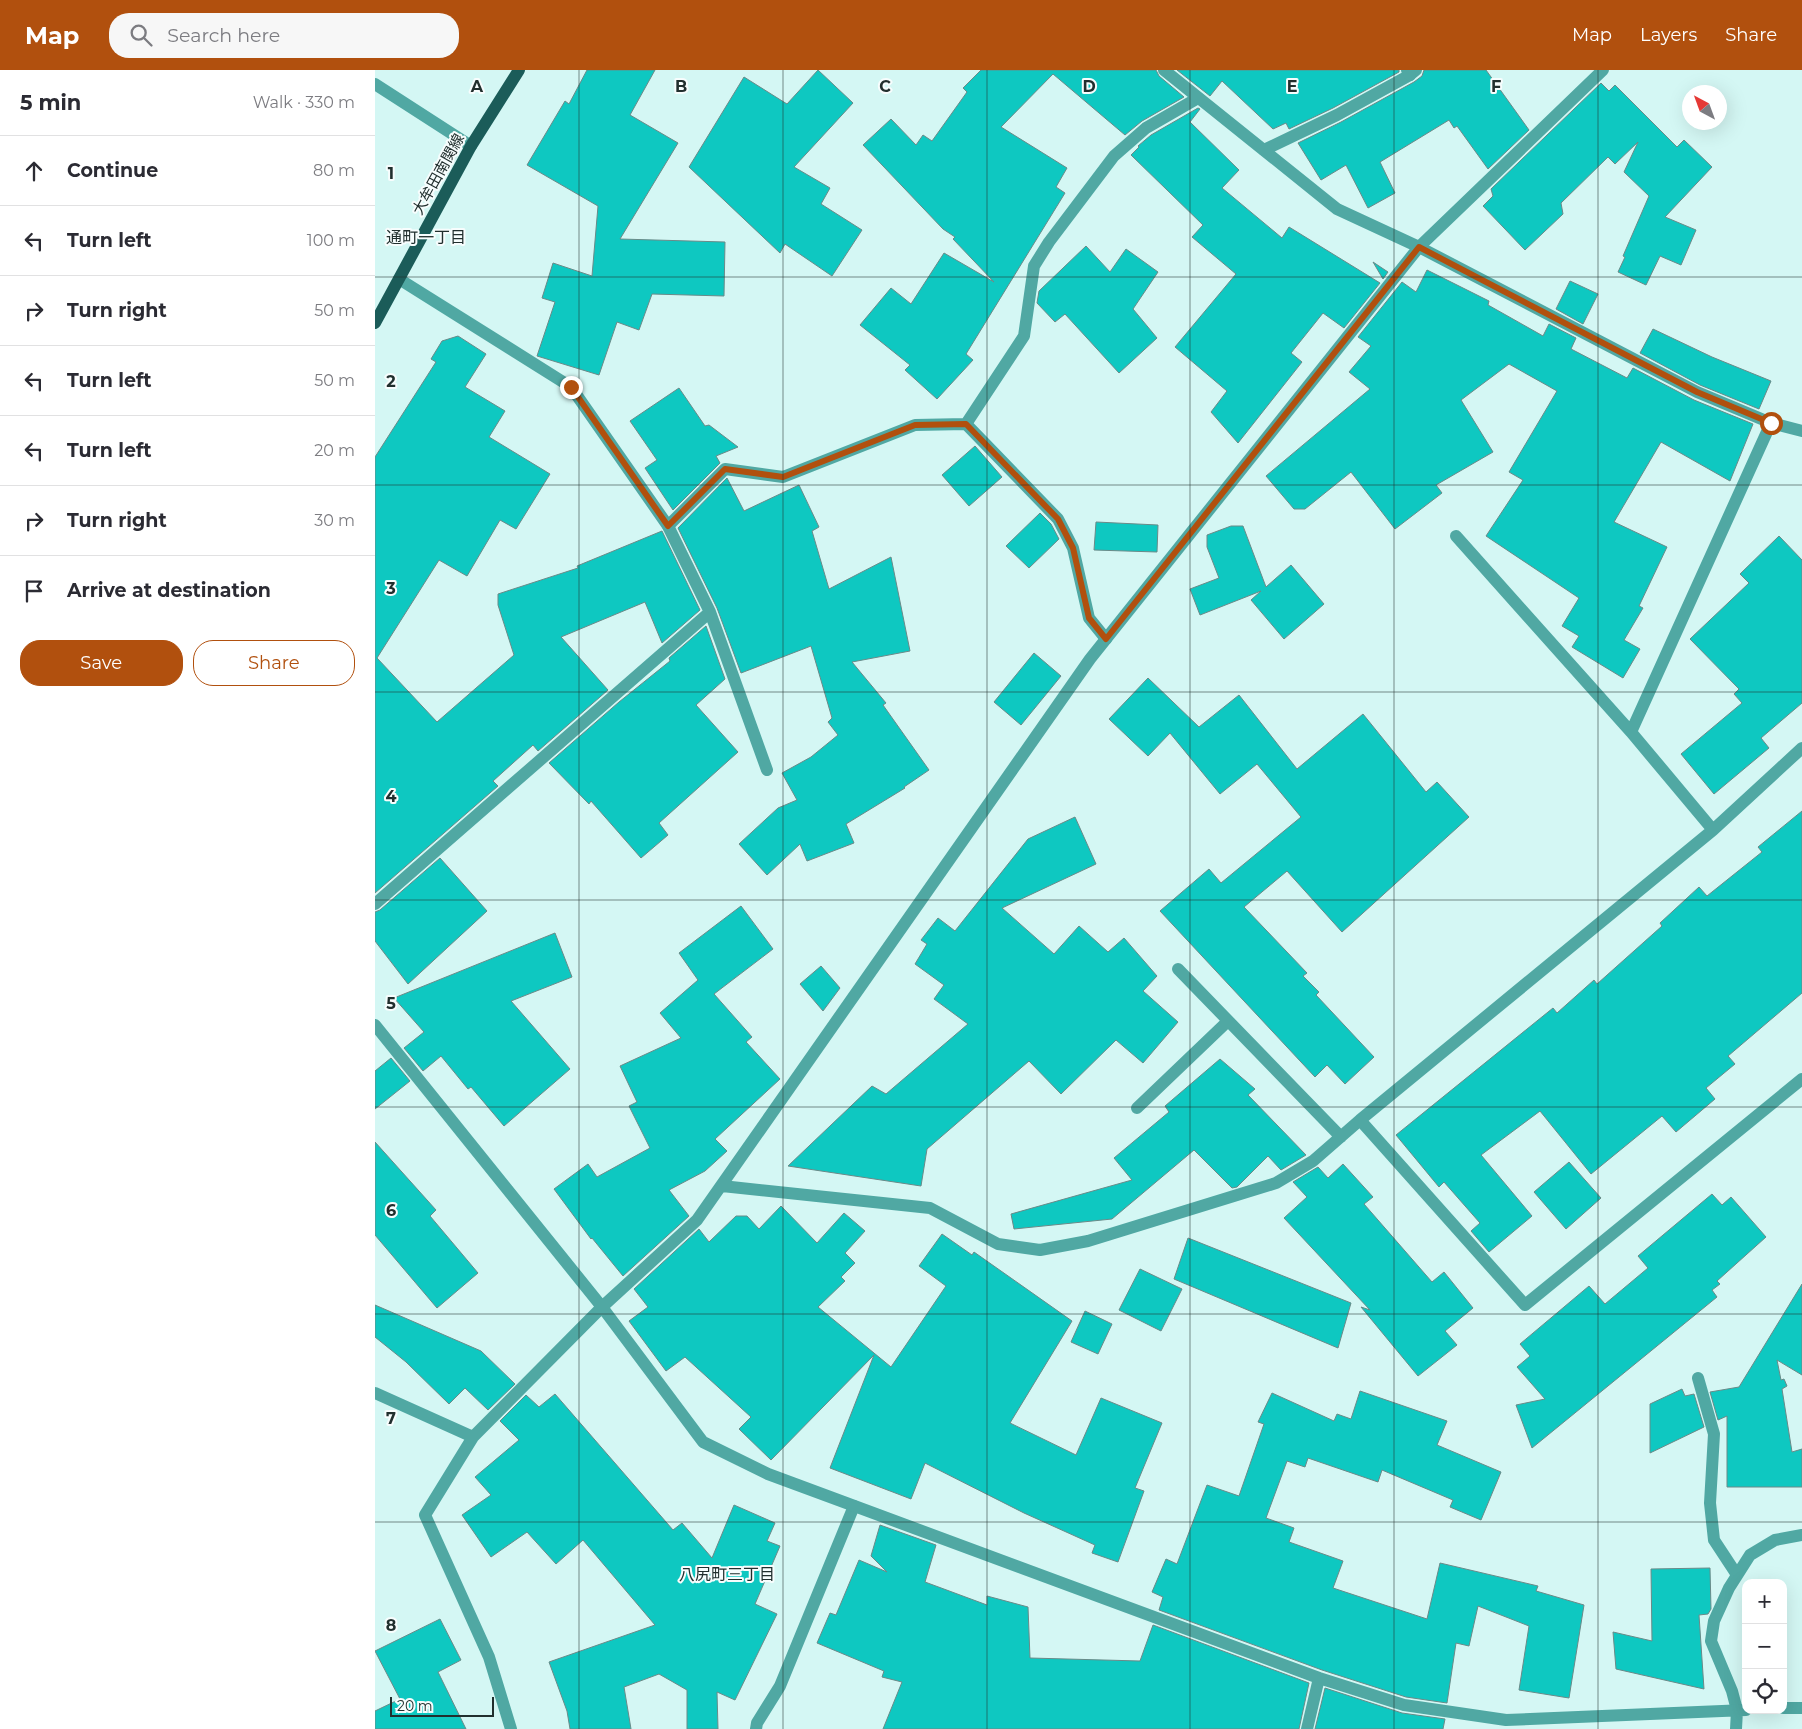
<!DOCTYPE html>
<meta charset="utf-8">
<style>
body{margin:0;font-family:Montserrat,"Noto Sans JP",sans-serif;background:#f7f7f7;color:#2b2b33}
.controls{position:absolute;right:15px;bottom:15px;display:grid;overflow:hidden;border-radius:10px;box-shadow:0 5px 20px #0002}
.controls button{width:45px;height:45px;display:grid;place-items:center;padding:0;border:0;border-bottom:1px solid #e1e1e2;background:#fff;color:#2b2b33;font:25px sans-serif}
.compass{position:absolute;left:1307px;top:15px;width:45px;height:45px;border-radius:50%;background:#fff;box-shadow:0 5px 20px #0002;rotate:319deg}
.scale{position:absolute;left:15px;bottom:12px;width:104px;box-sizing:border-box;padding-left:5px;border:2px solid #212f2e;border-top:0;font-size:14px;line-height:18px;white-space:nowrap;color:#212f2e;-webkit-text-stroke:4px #f7fdfd;paint-order:stroke}
.stop{position:absolute;width:15px;height:15px;margin:-11px;border:4px solid #b1500e;border-radius:50%;background:#fff}
.stop.end{background:#b1500e;border-color:#fff;box-shadow:0 1px 5px #0008}
.list{margin:0;padding:0;list-style:none}
h2{display:flex;justify-content:space-between;align-items:center;height:65px;margin:0;padding:0 20px;font-size:21px}
h2 small{font-size:16px;font-weight:400;color:#7c7c81}
.list li{display:grid;grid-template-columns:32px 1fr auto;gap:15px;align-items:center;box-sizing:border-box;height:70px;padding:0 20px;border-top:1px solid #e1e1e2}
.list b{display:block;font-size:19px;white-space:nowrap}
.list em{font-size:16px;font-style:normal;color:#7c7c81}
.actions{display:flex;gap:10px;padding:15px 20px}
.actions a{flex:1;padding:11px 0;border:1px solid #b1500e;border-radius:20px;text-align:center;font-size:18px;color:#b1500e}
.actions .main{background:#b1500e;color:#fff}
.icon{flex:none;width:28px;height:28px;fill:none;stroke:currentColor;stroke-width:2;stroke-linecap:round;stroke-linejoin:round}
.map{position:relative;flex:none;width:1427px;height:1659px;overflow:hidden}
header{display:flex;align-items:center;gap:30px;box-sizing:border-box;height:70px;padding:0 25px;background:#b1500e;color:#fff}
header strong{font-size:24px}
nav{display:flex;gap:28px;margin-inline-start:auto;font-size:18px}
.search{width:350px;height:45px;background:#f7f7f7;display:flex;align-items:center;gap:12px;box-sizing:border-box;padding:0 18px;border-radius:20px;color:#7c7c81;font-size:19px}
main{display:flex}
aside{flex:1;background:#fff}
.map>svg:first-child{display:block}
.building{fill:#0ec8c1;stroke:#6a8a88}
.lines{fill:none;stroke-linecap:round;stroke-linejoin:round}
.lane{stroke:#50a8a3;stroke-width:12}
.street{stroke:#50a8a3;stroke-width:12}
.primary{stroke:#1b5c59;stroke-width:12}
.route{stroke:#b1500e;stroke-width:6}
.grid{fill:none;stroke:#212f2e;stroke-width:1;stroke-opacity:0.55}
.labels{text-anchor:middle;dominant-baseline:central;stroke-width:4;stroke-linejoin:round;paint-order:stroke}
.street-label{font-size:15px;fill:#212f2e;stroke:#f7fdfd}
.neighbourhood-label{font-size:16px;fill:#212f2e;stroke:#f7fdfd}
.grid-label{font-size:16px;text-anchor:middle;font-weight:bold;fill:#212f2e;stroke:#f7fdfd;stroke-width:4;stroke-linejoin:round;paint-order:stroke}
</style>
<header>
<strong>Map</strong>
<div class="search"><svg class="icon" aria-label="search" viewBox="0 0 24 24"><circle cx="10" cy="10" r="6"/><path d="M15 15l6 6"/></svg>Search here</div>
<nav><a>Map</a><a>Layers</a><a>Share</a></nav>
</header>
<main>
<aside>
<h2>5 min<small>Walk · 330 m</small></h2>
<ul class="list">
<li><svg class="icon" aria-label="ahead" viewBox="0 0 24 24"><path d="M12 20V5M6 11l6-6 6 6"/></svg><div><b>Continue</b></div><em>80 m</em></li>
<li><svg class="icon" aria-label="left" viewBox="0 0 24 24"><path d="M17 20v-9H6M10 6l-5 5 5 5"/></svg><div><b>Turn left</b></div><em>100 m</em></li>
<li><svg class="icon" aria-label="right" viewBox="0 0 24 24"><path d="M7 20v-9h11M14 6l5 5-5 5"/></svg><div><b>Turn right</b></div><em>50 m</em></li>
<li><svg class="icon" aria-label="left" viewBox="0 0 24 24"><path d="M17 20v-9H6M10 6l-5 5 5 5"/></svg><div><b>Turn left</b></div><em>50 m</em></li>
<li><svg class="icon" aria-label="left" viewBox="0 0 24 24"><path d="M17 20v-9H6M10 6l-5 5 5 5"/></svg><div><b>Turn left</b></div><em>20 m</em></li>
<li><svg class="icon" aria-label="right" viewBox="0 0 24 24"><path d="M7 20v-9h11M14 6l5 5-5 5"/></svg><div><b>Turn right</b></div><em>30 m</em></li>
<li><svg class="icon" aria-label="arrive" viewBox="0 0 24 24"><path d="M6 21V4h12l-3 4 3 4H6"/></svg><div><b>Arrive at destination</b></div></li>
</ul>
<div class="actions"><a class="main">Save</a><a>Share</a></div>
</aside>
<div class="map">
<svg width="1427" height="1659" viewBox="0 0 1427 1659">
<rect width="100%" height="100%" fill="#d4f7f4"/>
<path class="building" d="M212,0H280L255,45L303,73L245,169L350,172L349,226L277,224L264,260L242,252L224,305L162,286L180,232L167,228L178,193L217,206L223,136L152,95L190,31L194,34Z
M443,0L478,33L419,97L455,118L446,134L487,160L457,206L410,174L405,183L314,97L369,7L412,34Z
M606,0H781L784,6L809,27L767,51L750,65L678,4L626,57L692,98L681,117L690,123L591,284L598,290L562,329L530,300L535,295L485,255L516,218L536,234L569,183L619,212L578,169L580,167L568,159L488,75L516,49L541,75L548,65L557,71L592,22L588,18Z
M802,0H1024V2L958,38L914,59L911,53L898,59L847,11L835,26Z
M1049,0H1111L1154,60L1113,99L1082,56L1079,58L1074,50L1005,92L1020,123L993,138L971,95L946,110L923,73L966,52L1039,12L1047,6Z
M1226,13L1234,21L1240,15L1302,77L1309,70L1337,97L1290,147L1321,160L1306,195L1285,186L1271,215L1243,202L1250,187L1248,186L1274,126L1249,102L1263,72L1240,94L1233,87L1186,133L1188,144L1150,180L1108,136L1118,126L1116,119Z
M823,38L825,39L815,52L864,100L847,118L907,168L914,157L1005,213L969,258L948,243L916,283L927,292L863,373L836,342L852,321L800,277L861,204L817,167L828,155L756,85L764,77L763,76L776,65Z
M711,176L735,202L751,179L783,202L758,239L782,268L744,303L690,244L680,252L662,233L664,221Z
M998,192L1013,202L1008,209Z
M1052,200L1114,231L1113,235L1168,266L1174,254L1201,268L1196,279L1252,308L1258,298L1319,330L1378,354L1355,411L1286,372L1239,452L1292,477L1264,536L1268,538L1249,570L1265,579L1248,608L1197,577L1204,566L1187,556L1204,528L1111,466L1148,410L1134,402L1182,321L1134,294L1086,330L1118,382L1061,415L1067,423L1020,459L976,402L930,439H919L891,406L995,319L974,302L996,276L983,267L1027,212L1041,222Z
M1195,211L1223,224L1208,254L1181,239Z
M1278,259L1337,287L1396,311L1384,339L1325,315L1265,283Z
M83,266L111,284L90,317L130,341L114,367L175,404L141,459L125,450L92,506L64,490L2,588L62,652L139,585L123,535V524L203,498L202,496L287,461L325,540L287,573L270,532L186,567L233,620L163,681L158,675L118,711L123,716L0,823V387L61,292L56,289L67,271Z
M304,318L330,356L334,355L363,377L341,386L345,393L298,440L270,398L282,390L255,351Z
M600,376L627,407L594,436L567,405Z
M352,408L369,441L424,415L444,457L437,461L454,519L516,487L535,581L477,592L511,633L508,635L554,700L529,717L530,718L471,754L479,773L432,791L425,774L392,805L364,774L403,738L422,730L407,703L436,687L463,665L453,652L457,648L436,576L366,603L342,538L303,458Z
M665,443L676,454L684,469L654,498L631,476Z
M721,452L783,455L782,482L719,480Z
M856,456H868L891,517L916,495L949,534L909,569L876,530L886,521L825,545L815,519L844,508L832,477V465Z
M1404,466L1427,490V633L1386,668L1394,678L1339,724L1306,684L1367,633L1359,624L1364,619L1315,569L1374,513L1365,504Z
M331,556L350,609L321,635L363,682L284,753L293,765L266,788L216,731L214,734L174,693L244,632L295,591L294,588Z
M659,583L686,606L646,655L619,632Z
M773,608L824,657L864,625L922,699L988,644L1051,722L1062,712L1094,747L967,862L912,801L869,837L932,903L928,906L944,922L941,925L999,987L970,1014L952,995L940,1007L785,841L834,799L846,813L926,747L882,694L845,724L795,663L773,686L734,649Z
M1427,741V923L1353,986L1360,994L1331,1018L1340,1029L1301,1062L1287,1046L1216,1104L1165,1041L1106,1085L1157,1146L1114,1182L1096,1161L1105,1153L1069,1112L1064,1117L1021,1065L1178,938L1182,943L1219,910L1222,914L1287,856L1285,853L1324,817L1332,826L1387,782L1383,777Z
M700,747L721,794L627,838L679,884L704,856L733,882L749,868L782,906L768,921L803,952L768,993L741,970L686,1024L654,991L552,1079L546,1116L413,1096L497,1016L511,1024L593,954L559,929L569,915L540,894L552,874L546,870L563,848L580,861L653,769Z
M65,788L112,841L33,914L0,871V842L5,840Z
M366,836L398,879L339,924L377,967L371,972L405,1009L340,1069L352,1081L330,1101L294,1120L314,1146L248,1206L217,1168L216,1169L179,1119L213,1094L222,1107L275,1078L254,1036L262,1032L245,996L306,968L285,943L323,910L304,883Z
M180,863L197,907L136,931L195,999L129,1056L96,1017L93,1019L66,986L48,1001L29,978L49,962L19,928Z
M446,896L465,918L448,941L425,914Z
M16,988L35,1011L0,1039V1001Z
M845,989L880,1019L873,1025L931,1085L906,1100L893,1086L862,1117L857,1118L819,1080L737,1149L639,1159L636,1144L757,1110L739,1088L794,1042L790,1036Z
M0,1072L61,1140L55,1146L103,1203L62,1238L0,1165Z
M1194,1092L1226,1128L1191,1159L1159,1122Z
M968,1094L998,1127L989,1134L1057,1212L1069,1202L1098,1238L1070,1261L1082,1275L1043,1306L986,1237L995,1240L909,1148L932,1127L918,1112L943,1097L953,1108Z
M1337,1124L1347,1135L1356,1127L1391,1167L1342,1211L1345,1214L1337,1220L1342,1227L1157,1378L1141,1335L1170,1329L1142,1297L1155,1286L1145,1274L1214,1216L1230,1234L1273,1198L1263,1186Z
M406,1136L442,1173L469,1143L490,1161L470,1183L480,1193L466,1207L470,1211L443,1237L516,1297L571,1216L544,1196L567,1164L597,1185L599,1182L697,1251L635,1353L701,1385L726,1328L787,1353L760,1418L769,1421L743,1492L717,1483L720,1475L649,1443L550,1393L536,1429L455,1398L499,1285L396,1390L364,1359L376,1347L310,1287L291,1301L254,1251L273,1237L259,1219L324,1159L334,1172L361,1146H372L384,1159Z
M813,1168L976,1233L963,1278L799,1209Z
M765,1199L807,1219L786,1261L744,1240Z
M1427,1214V1305L1402,1290L1406,1310L1409,1309L1412,1316L1407,1319L1417,1382L1427,1379V1417H1352V1346L1343,1350L1335,1322L1364,1317Z
M0,1235L106,1281L140,1314L113,1340L90,1318L74,1334L31,1292L0,1267Z
M710,1241L737,1254L723,1284L696,1272Z
M1307,1319L1310,1326L1319,1324L1329,1357L1275,1383V1334Z
M985,1321L1072,1351L1062,1375L1126,1402L1106,1450L1075,1437L1078,1430L1007,1400L1003,1412L933,1388L930,1397L912,1391L891,1448L919,1458L914,1472L968,1491L958,1518L1052,1549L1065,1493L1163,1516L1161,1521L1209,1535L1194,1628L1144,1620L1154,1556L1103,1536L1094,1576L1081,1573L1072,1633L1031,1627L947,1600L784,1540L788,1527L777,1522L791,1489L802,1494L832,1415L864,1426L889,1354L883,1352L897,1323L959,1351L962,1344L976,1349Z
M180,1324L298,1460L307,1453L337,1488L359,1435L400,1453L392,1471L405,1476L380,1534L402,1544L360,1630L342,1622L343,1659H312V1620L284,1604L249,1617L256,1659H195L192,1641L174,1592L280,1555L208,1470L181,1494L152,1462L116,1487L87,1445L116,1425L100,1407L144,1370L125,1351L151,1325L164,1337Z
M505,1455L561,1475L550,1512L612,1535V1526L653,1537L655,1588L765,1591L778,1555L934,1613L924,1659H508L527,1612L507,1607L509,1601L442,1573L455,1543L461,1545L484,1490L512,1502L496,1486Z
M1335,1498L1336,1539L1333,1544L1324,1545L1329,1619L1241,1599L1238,1562L1277,1571L1276,1499Z
M65,1549L86,1590L63,1602L91,1659H0V1641L25,1629L0,1581Z
M950,1618L1027,1643L1070,1649L1068,1659H940Z"/>
<g class="lines">
<path class="lane" d="M889,80L962,45L1035,5L1041,0
M591,354L649,266L659,196L674,172L739,86L771,58L823,28
M293,456L350,399L408,407L540,355L591,354L683,449L698,478L714,548L731,569
M1323,1308L1339,1364L1335,1433L1339,1470L1362,1505
M1362,1640L1357,1621L1336,1571L1339,1551L1354,1518L1375,1485L1400,1470L1427,1465
M381,1659L382,1653L405,1616L479,1436"/>
<path class="street" d="M789,0L962,139L1044,177L1322,322L1396,353L1427,361
M1032,0L1035,5
M0,14L96,76
M24,209L196,317L293,456L335,542L392,700
M1081,466L1256,662
M1338,760L1256,662L1396,353
M0,834L335,542
M803,899L966,1067
M0,955L227,1237L328,1372L393,1404L944,1608L1029,1635L1131,1650L1371,1640
M762,1038L853,951
M985,1050L1150,1235L1427,1009
M347,1116L555,1138L623,1174L665,1180L713,1171L901,1113L938,1091L985,1050L1338,760L1427,678
M0,1323L98,1367
M1408,1638H1427
M136,1659L114,1587L50,1445L98,1367L227,1237L322,1150L715,589L1044,177L1228,0
M932,1659L944,1608
M1361,1659L1362,1640"/>
<path class="primary" d="M0,253L96,76L144,0"/>
</g>
<g class="lines">
<path class="route" d="M196,317L293,456L350,399L408,407L540,355L591,354L683,449L698,478L714,548L731,569L1044,177L1322,322L1396,353"/>
</g>
<path class="grid" d="M204,0V1659M408,0V1659M612,0V1659M815,0V1659M1019,0V1659M1223,0V1659M0,207H1427M0,415H1427M0,622H1427M0,830H1427M0,1037H1427M0,1244H1427M0,1452H1427"/>
<g class="labels">
<g class="street-label">
<text transform="translate(63 104) rotate(-61)">大牟田南関線</text>
</g>
<g class="neighbourhood-label">
<text x="51" y="167">通町一丁目</text>
<text x="352" y="1504">八尻町三丁目</text>
</g>
</g>
<g class="grid-label">
<text x="102" y="22">A</text>
<text x="306" y="22">B</text>
<text x="510" y="22">C</text>
<text x="714" y="22">D</text>
<text x="917" y="22">E</text>
<text x="1121" y="22">F</text>
<text x="16" y="109">1</text>
<text x="16" y="317">2</text>
<text x="16" y="524">3</text>
<text x="16" y="732">4</text>
<text x="16" y="939">5</text>
<text x="16" y="1146">6</text>
<text x="16" y="1354">7</text>
<text x="16" y="1561">8</text>
</g>
</svg>
<div class="controls">
<button>+</button>
<button>−</button>
<button><svg class="icon" aria-label="locate" viewBox="0 0 24 24"><circle cx="12" cy="12" r="6"/><path d="M12 2v4M12 18v4M2 12h4M18 12h4"/></svg></button>
</div>
<svg class="compass" viewBox="-18 -18 36 36"><path d="M0-13l5 13h-10z" fill="#e53935"/><path d="M0 13l5-13h-10z" fill="#7c7c81"/></svg>
<div class="scale">20 m</div>
<div class="stop" style="left:1396px;top:353px"></div>
<div class="stop end" style="left:196px;top:317px"></div>
</div>
</main>
